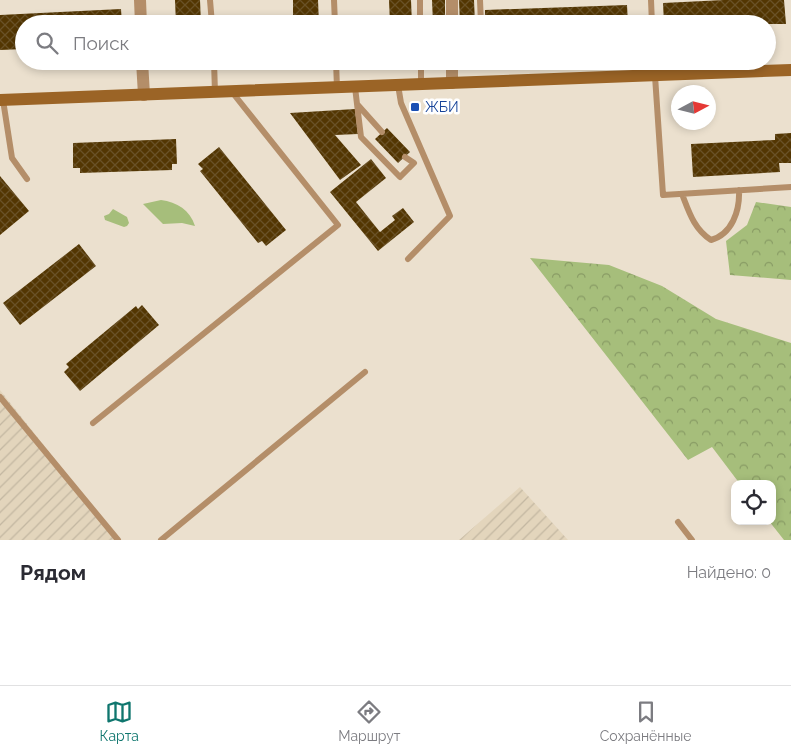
<!DOCTYPE html>
<html lang="ru">
<meta charset="utf-8">
<style>
body{margin:0;font-family:Raleway,sans-serif;background:#f2f2f3;color:#2b2b33}
.controls{position:absolute;right:15px;bottom:15px;display:grid;overflow:hidden;border-radius:10px;box-shadow:0 2px 8px #0003}
.controls button{width:45px;height:45px;display:grid;place-items:center;padding:0;border:0;border-bottom:1px solid #e1e1e2;background:#fff;color:#2b2b33;font:25px sans-serif}
.compass{position:absolute;left:671px;top:85px;width:45px;height:45px;border-radius:50%;background:#fff;box-shadow:0 2px 8px #0003;rotate:83deg}
.list{margin:0;padding:0;list-style:none}
h2{display:flex;justify-content:space-between;align-items:center;height:65px;margin:0;padding:0 20px;font-size:21px}
h2 small{font-size:16px;font-weight:400;color:#7c7c81}
.icon{flex:none;width:28px;height:28px;fill:none;stroke:currentColor;stroke-width:2;stroke-linecap:round;stroke-linejoin:round}
.map{position:relative;flex:none;width:791px;height:540px;overflow:hidden}
.search{position:absolute;background:#fff;box-shadow:0 2px 8px #0003;left:15px;right:15px;top:15px;height:55px;display:flex;align-items:center;gap:12px;box-sizing:border-box;padding:0 18px;border-radius:28px;color:#7c7c81;font-size:19px}
.sheet{height:145px;background:#fff}
nav{display:flex;justify-content:space-around;align-items:center;box-sizing:border-box;height:70px;border-top:1px solid #e1e1e2;background:#fff;font-size:14px;color:#7c7c81}
nav a{display:grid;justify-items:center;gap:2px}
nav .on{color:#0f766e}
.map>svg:first-child{display:block}
.industrial{fill:url(#industrial-furrows)}
.forest{fill:url(#forest-crowns)}
.park{fill:#a6be7b}
.building{fill:url(#building-cross-hatch)}
.lines{fill:none;stroke-linecap:round;stroke-linejoin:round}
.lane{stroke:#b48e69;stroke-width:6}
.street{stroke:#b48e69;stroke-width:12}
.secondary{stroke:#9b6426;stroke-width:12}
.transit-dot{fill:#1a4fb4;stroke:#fff;stroke-width:2}
.labels{text-anchor:middle;dominant-baseline:central;stroke-width:5;stroke-linejoin:round;paint-order:stroke}
.transit-label{font-size:14px;fill:#164399;stroke:#fff;text-anchor:start}
</style>
<div class="map">
<svg width="791" height="540" viewBox="0 0 791 540">
<defs>
<pattern id="industrial-furrows" width="10" height="10" patternUnits="userSpaceOnUse" patternTransform="scale(1.25)"><rect width="10" height="10" fill="#e3d5bc"/><path d="M-1 1l2-2M0 10L10 0M9 11l2-2" fill="none" stroke="#c3b7a1"/></pattern>
<pattern id="forest-crowns" width="20" height="18" patternUnits="userSpaceOnUse" patternTransform="scale(1.25)"><rect width="20" height="18" fill="#a6be7b"/><path d="M2 6a3 3 0 1 1 6 0M12 15a3 3 0 1 1 6 0" fill="none" stroke="#889b64"/></pattern>
<pattern id="building-cross-hatch" width="8" height="8" patternUnits="userSpaceOnUse" patternTransform="scale(1.25)"><rect width="8" height="8" fill="#533602"/><path d="M0 0l8 8M0 8l8-8" fill="none" stroke="#695127"/></pattern>
</defs>
<rect width="100%" height="100%" fill="#ebe0ce"/>
<path class="industrial" d="M0,390L119,540H0Z
M520,487L568,540H459Z"/>
<path class="forest" d="M756,202L791,207V280L730,275L726,241L747,225Z
M530,258L609,265L662,286L716,319L791,343V540H784L769,521H772V484H740L712,447L688,460Z"/>
<path class="park" d="M161,200C177,202 190,210 195,226L182,223L163,224L143,204Z
M113,209L127,217L129,223L127,226L124,227L105,220L104,216L109,214Z"/>
<path class="building" d="M175,0H200L201,24H176Z
M293,0H318L319,24H293Z
M389,0H411L412,24H390Z
M432,0H445V24H433Z
M459,0H474L475,24H460Z
M724,0H784L786,24H664L663,3Z
M627,5L628,24H485V10Z
M121,9L122,24H24V49L0,50V15Z
M258,61H278V64L259,65Z
M355,109L358,134L335,135L361,165L340,180L290,113Z
M387,128L410,152L398,163L375,139Z
M791,133V163H779L780,172L693,177L691,144L775,140V134Z
M176,139L177,164H172V170L80,173V168H73V143Z
M219,147L286,230L266,246L262,241L258,243L200,171L203,169L198,164Z
M371,159L386,178L356,202L380,232L395,220L392,216L403,208L414,222L378,251L330,192Z
M0,176L29,211L0,235Z
M79,244L96,266L20,325L3,303Z
M142,305L159,325L80,391L64,372L69,367L66,364L136,306L138,309Z"/>
<g class="lines">
<path class="lane" d="M210,0L212,24
M334,0L335,24
M420,0V24
M480,0L481,24
M651,0L652,24
M214,61L215,93
M336,61L337,88
M654,61L663,195L791,187
M421,84V61
M398,85L401,103L450,216L408,259
M355,87L357,104L382,132
M3,100L12,158L27,179
M357,104L361,137L400,177L414,163L405,157
M682,194C689,212 694,229 711,240C732,234 740,211 739,190
M0,397L118,540
M93,423L338,225L232,92
M678,522L692,540
M161,540L365,372"/>
<path class="street" d="M140,0L141,24
M452,24V0
M142,61L144,95
M452,61V83"/>
<path class="secondary" d="M0,100L791,70"/>
</g>
<rect class="transit-dot" x="410" y="102" width="10" height="10" rx="2.5"/>
<g class="labels">
<g class="transit-label">
<text x="425" y="107">ЖБИ</text>
</g>
</g>
</svg>
<div class="controls">
<button><svg class="icon" aria-label="locate" viewBox="0 0 24 24"><circle cx="12" cy="12" r="6"/><path d="M12 2v4M12 18v4M2 12h4M18 12h4"/></svg></button>
</div>
<svg class="compass" viewBox="-18 -18 36 36"><path d="M0-13l5 13h-10z" fill="#e53935"/><path d="M0 13l5-13h-10z" fill="#7c7c81"/></svg>
<div class="search"><svg class="icon" aria-label="search" viewBox="0 0 24 24"><circle cx="10" cy="10" r="6"/><path d="M15 15l6 6"/></svg>Поиск</div>
</div>
<section class="sheet">
<h2>Рядом<small>Найдено: 0</small></h2>
<ul class="list">
</ul>
</section>
<nav>
<a class="on"><svg class="icon" aria-label="map" viewBox="0 0 24 24"><path d="M3 6l6-2 6 2 6-2v14l-6 2-6-2-6 2zM9 4v14M15 6v14"/></svg>Карта</a>
<a><svg class="icon" aria-label="directions" viewBox="0 0 24 24"><path d="M12 3l9 9-9 9-9-9zM9 14v-3h6M13 9l2 2-2 2"/></svg>Маршрут</a>
<a><svg class="icon" aria-label="saved" viewBox="0 0 24 24"><path d="M7 4h10v16l-5-4-5 4z"/></svg>Сохранённые</a>
</nav>
